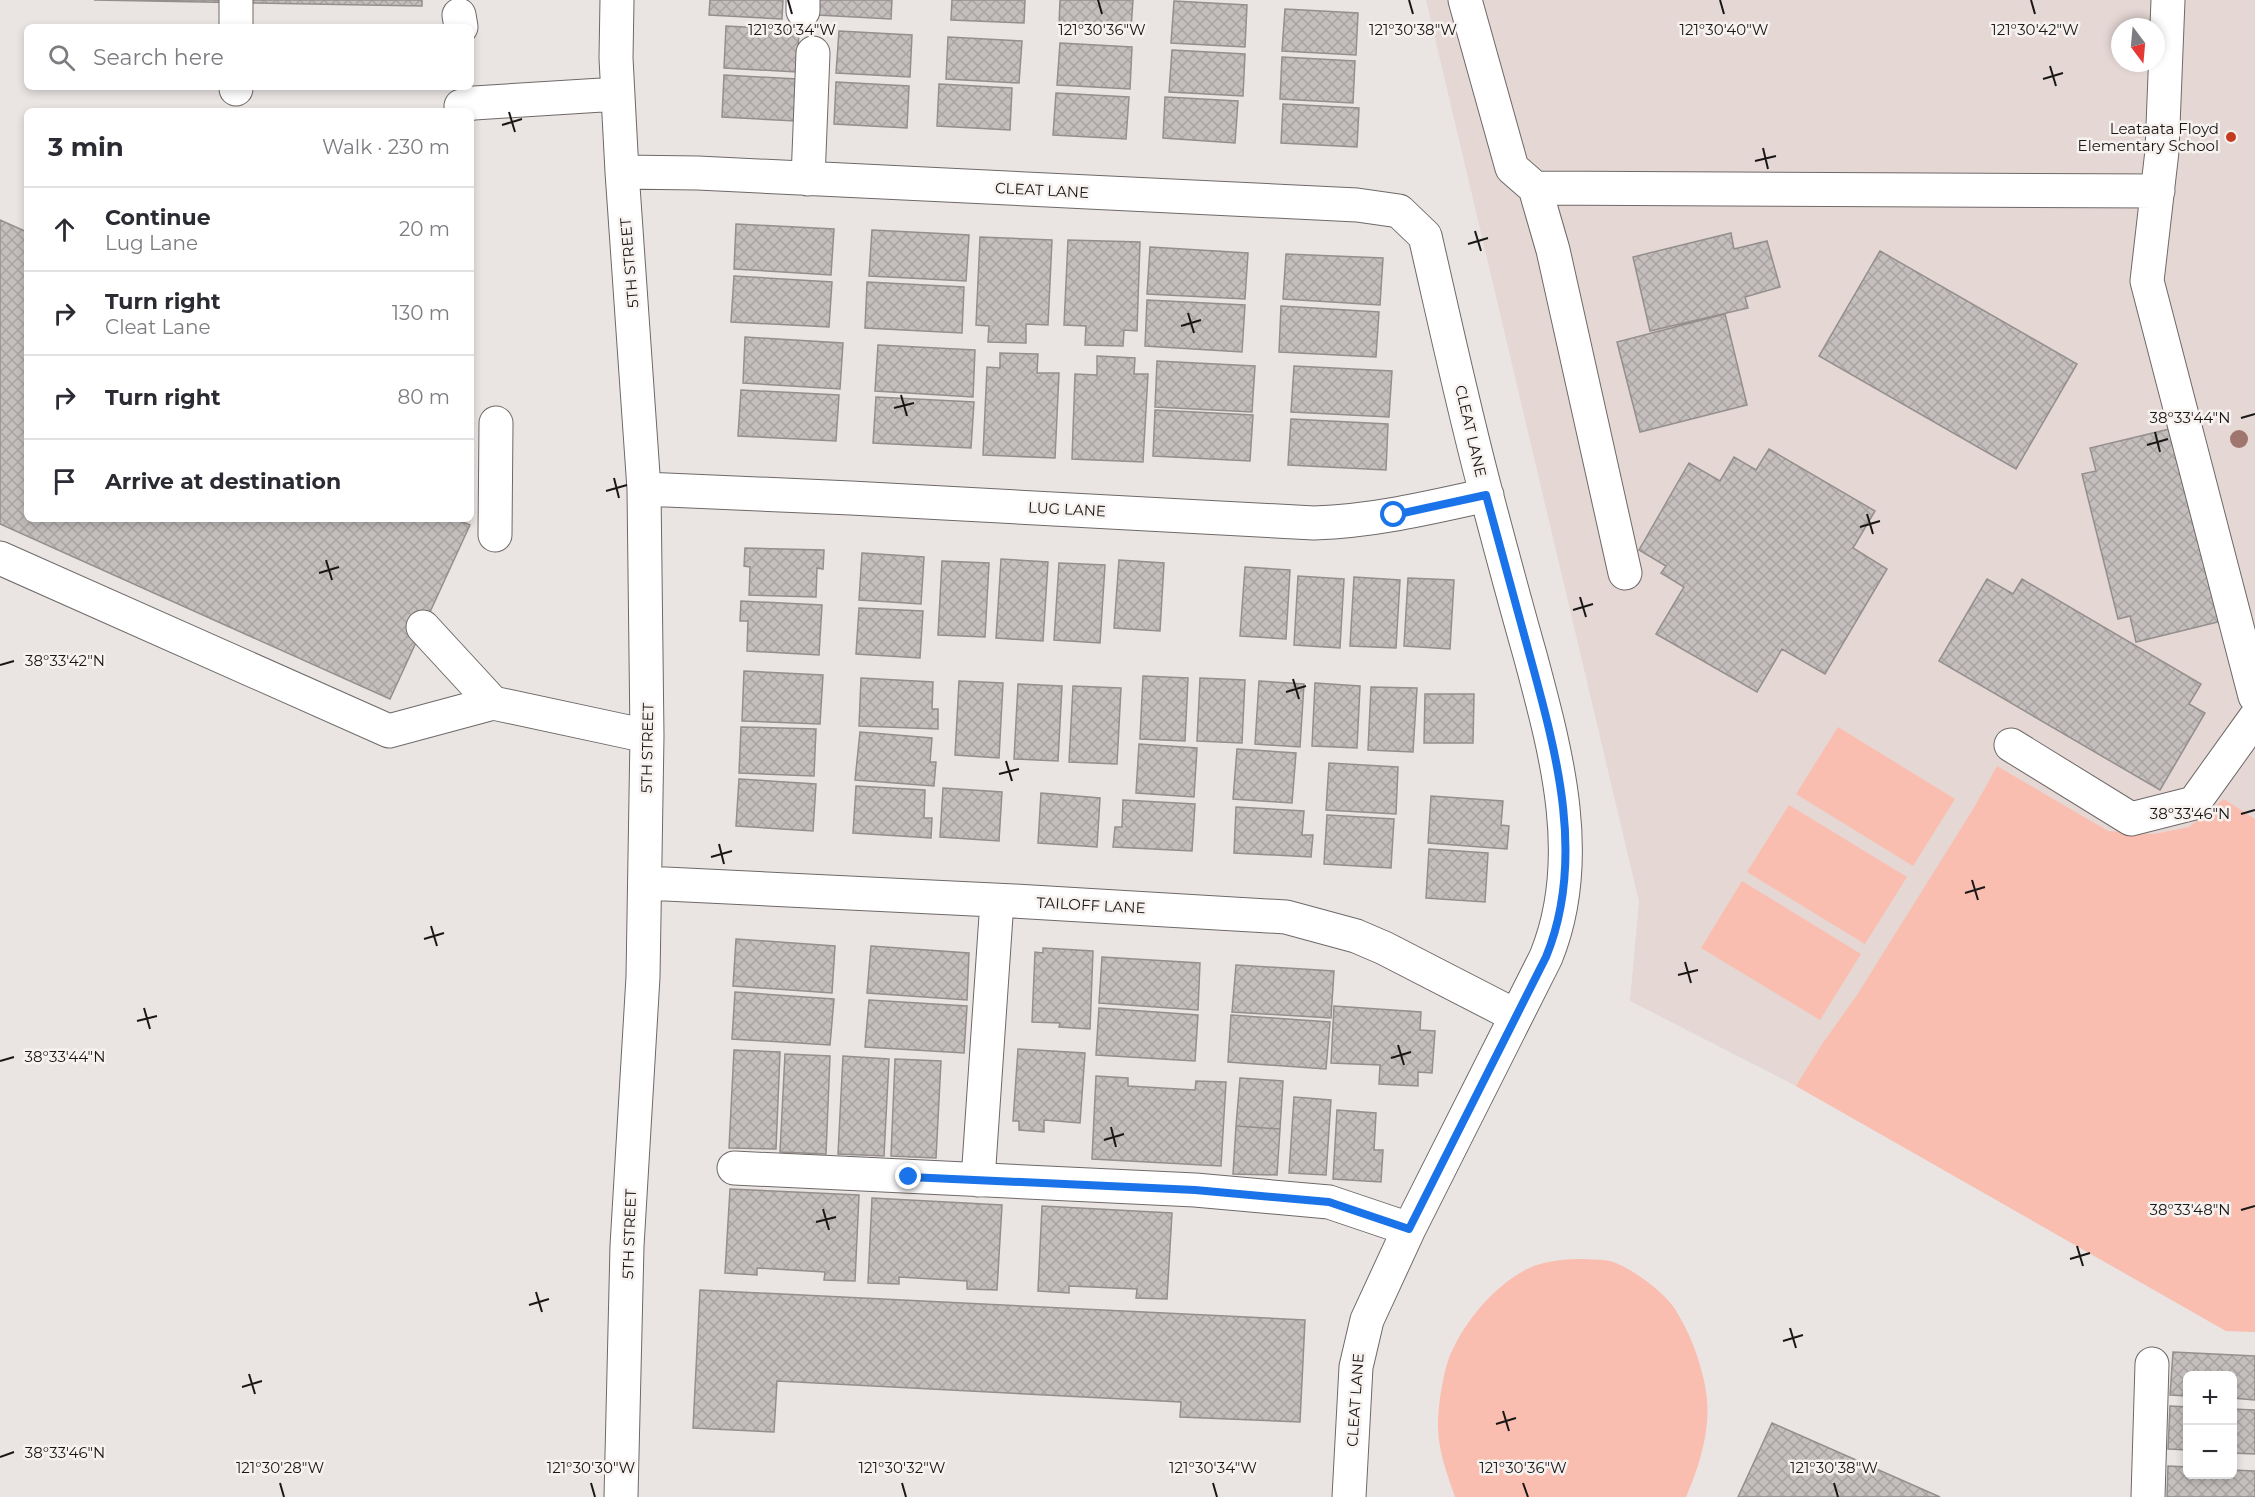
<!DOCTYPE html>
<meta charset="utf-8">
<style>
body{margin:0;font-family:Montserrat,sans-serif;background:#f7f7f7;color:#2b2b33}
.controls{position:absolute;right:18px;bottom:18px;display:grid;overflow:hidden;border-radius:9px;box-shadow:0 3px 9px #0003}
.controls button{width:54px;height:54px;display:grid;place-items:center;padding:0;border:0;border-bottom:2px solid #e1e1e2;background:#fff;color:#2b2b33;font:30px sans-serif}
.compass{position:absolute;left:2111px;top:18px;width:54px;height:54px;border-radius:50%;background:#fff;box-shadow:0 3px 9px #0003;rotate:164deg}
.stop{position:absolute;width:18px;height:18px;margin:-14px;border:4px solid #1a73e8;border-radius:50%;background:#fff}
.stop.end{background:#1a73e8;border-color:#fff;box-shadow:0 2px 6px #0008}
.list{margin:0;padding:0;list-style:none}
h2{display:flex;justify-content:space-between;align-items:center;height:78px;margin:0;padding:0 24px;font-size:26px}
h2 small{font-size:20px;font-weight:400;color:#7c7c81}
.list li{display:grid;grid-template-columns:39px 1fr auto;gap:18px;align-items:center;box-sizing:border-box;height:84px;padding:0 24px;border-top:2px solid #e1e1e2}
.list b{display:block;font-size:22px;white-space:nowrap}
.list p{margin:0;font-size:20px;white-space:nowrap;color:#7c7c81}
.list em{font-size:20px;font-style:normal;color:#7c7c81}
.icon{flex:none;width:33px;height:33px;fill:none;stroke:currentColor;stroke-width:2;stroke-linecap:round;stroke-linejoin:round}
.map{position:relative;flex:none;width:2255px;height:1497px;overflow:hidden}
.search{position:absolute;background:#fff;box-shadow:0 3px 9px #0003;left:24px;top:24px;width:450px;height:66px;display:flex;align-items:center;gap:15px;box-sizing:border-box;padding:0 21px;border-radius:9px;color:#7c7c81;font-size:22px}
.panel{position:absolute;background:#fff;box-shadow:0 3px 9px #0003;left:24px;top:108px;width:450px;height:414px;border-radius:9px}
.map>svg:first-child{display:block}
.built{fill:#e5d7d4;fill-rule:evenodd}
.grass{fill:#fabeb0}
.building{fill:url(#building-cross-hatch);stroke:#948f8d;stroke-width:1.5}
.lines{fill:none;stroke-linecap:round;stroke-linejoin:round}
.minor-casing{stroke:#6e6968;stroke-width:35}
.minor{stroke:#fff;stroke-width:33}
.tree{fill:#9f766d}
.route{stroke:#1a73e8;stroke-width:8}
.ticks{fill:none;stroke:#191716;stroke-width:2}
.poi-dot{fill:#c53b1d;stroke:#f7f2f0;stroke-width:2}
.labels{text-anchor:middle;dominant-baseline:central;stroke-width:5;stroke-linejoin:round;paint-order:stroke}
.poi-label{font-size:15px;fill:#191716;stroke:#f7f2f0;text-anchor:end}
.street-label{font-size:15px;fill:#191716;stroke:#f7f2f0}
.ticks-label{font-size:15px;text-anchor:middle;fill:#191716;stroke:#f7f2f0;stroke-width:5;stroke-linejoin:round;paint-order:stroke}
</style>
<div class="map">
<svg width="2255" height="1497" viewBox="0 0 2255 1497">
<defs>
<pattern id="building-cross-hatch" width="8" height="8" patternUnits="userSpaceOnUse" patternTransform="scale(1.5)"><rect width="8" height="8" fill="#c4bfbd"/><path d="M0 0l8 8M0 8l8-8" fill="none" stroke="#a8a3a2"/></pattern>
</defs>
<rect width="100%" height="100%" fill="#eae5e3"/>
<path class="built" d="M1426,0H2255V1332L2226,1331L1796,1086L1630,1001L1639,902ZM2120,27H2156V63H2120Z"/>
<path class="grass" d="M1838,727L1955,799L1913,866L1796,794Z
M1997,766L2108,831L2154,834L2189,827L2224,799L2255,819V1332L2226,1331L1796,1086L1822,1044L1857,995L1975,806Z
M1789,805L1907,877L1865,944L1747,872Z
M1742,881L1861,954L1820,1020L1701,948Z
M1586,1259C1594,1260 1605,1259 1613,1262C1631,1268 1661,1290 1672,1305C1690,1330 1704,1369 1707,1399C1710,1433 1699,1467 1686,1497H1455C1447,1474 1438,1450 1438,1426C1438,1406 1443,1371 1451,1353C1466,1320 1494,1286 1527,1269C1545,1260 1566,1259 1586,1259Z"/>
<path class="building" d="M94,0H422V6Z
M710,0H783L782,19L709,15Z
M818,0H892L891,19L817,15Z
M952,0H1025L1024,23L951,20Z
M1060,0H1133L1131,29L1059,25Z
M1174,1L1247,5L1245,47L1171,43Z
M1285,9L1358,13L1356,55L1282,51Z
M726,26L799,30L797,72L724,68Z
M839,31L912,35L910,77L836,73Z
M948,37L1022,41L1019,83L946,79Z
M1060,43L1132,47L1130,89L1057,85Z
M1172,50L1245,54L1243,96L1169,92Z
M1282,57L1355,61L1353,103L1280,99Z
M724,75L797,79L795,121L722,117Z
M836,82L909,86L907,128L834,124Z
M939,84L1012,88L1010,130L937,126Z
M1056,93L1129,97L1126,139L1053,135Z
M1165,97L1238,101L1235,143L1163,138Z
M1283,104L1359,108L1357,147L1281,143Z
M0,220L27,232V519H456L470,525L390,699L0,524Z
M736,224L834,229L831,275L734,269Z
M872,230L969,235L966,281L869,276Z
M1731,233L1734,249L1767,241L1780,287L1745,297L1748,308L1650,331L1633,257Z
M980,237L1052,240L1048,325L1026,324V343L988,342L989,326L976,325Z
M1068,240L1140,242L1137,331L1124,330L1123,346L1085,345L1086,326L1064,325Z
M1150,247L1248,253L1245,299L1147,294Z
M1880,251L2077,364L2016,469L1819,356Z
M1286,254L1383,258L1380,305L1283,299Z
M734,276L832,282L829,327L731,322Z
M867,282L964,287L962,333L865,328Z
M1147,300L1245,305L1242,352L1145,346Z
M1281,306L1379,312L1376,357L1279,352Z
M1725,314L1747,405L1640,432L1617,342Z
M745,337L843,343L840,389L743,383Z
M878,345L975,350L973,397L875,391Z
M1000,353L1038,354L1037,373H1059L1055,458L983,455L987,367L1000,368Z
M1097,356L1135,358L1134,374H1148L1143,462L1072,459L1075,374L1097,375Z
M1157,361L1255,366L1252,412L1155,407Z
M1294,366L1392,371L1389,417L1291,412Z
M741,390L839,395L836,441L738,436Z
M876,397L974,402L971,448L873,443Z
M1155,410L1253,415L1250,461L1153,456Z
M1291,419L1388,424L1386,470L1288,465Z
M2178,427L2226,620L2136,642L2130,616L2118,619L2082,474L2096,471L2090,448Z
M1769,449L1875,511L1853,548L1887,569L1825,674L1782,649L1757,692L1656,634L1684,587L1661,573L1666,566L1639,550L1689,463L1720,481L1734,457L1756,470Z
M745,548L824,550L823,569L817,568L816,597L749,595L750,567L744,566Z
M862,553L924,557L921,604L859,600Z
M1001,559L1048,562L1043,641L996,638Z
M1119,560L1164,563L1160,631L1114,628Z
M942,561L989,563L985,637L938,635Z
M1059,563L1105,565L1100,643L1054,640Z
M1245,567L1290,570L1286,639L1240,636Z
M1298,576L1344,579L1340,648L1294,645Z
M1354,577L1400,580L1396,648L1350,646Z
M1408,578L1454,580L1450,649L1404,646Z
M1987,579L2013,594L2022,579L2201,684L2189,704L2205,713L2160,790L1939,661Z
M741,601L822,605L819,655L747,651L748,621H740Z
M859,608L923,611L920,658L856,654Z
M744,671L823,675L820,724L742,721Z
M1143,676L1188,678L1185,741L1140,739Z
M861,678L933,682L932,709H938V729L859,726Z
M1200,678L1245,680L1242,743L1197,741Z
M959,681L1003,683L999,758L955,755Z
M1259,681L1304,684L1300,747L1255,744Z
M1315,683L1360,686L1357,748L1312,746Z
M1018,684L1062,686L1058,761L1014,759Z
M1073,686L1121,688L1117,764L1069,762Z
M1371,687L1417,688L1413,752L1368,750Z
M1425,694H1474L1473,743H1424Z
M741,727L816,729L814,776L739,773Z
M860,732L932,738L930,762H936L934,786L855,780Z
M1139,744L1197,748L1194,797L1136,793Z
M1237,749L1296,753L1292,803L1233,799Z
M1329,763L1398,767L1396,814L1326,810Z
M739,779L816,784L813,831L736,826Z
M856,786L925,790L924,818H932L931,838L853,833Z
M943,788L1002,792L999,841L940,837Z
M1041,793L1100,798L1097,847L1038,843Z
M1431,796L1503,801L1501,825L1509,826L1507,849L1428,843Z
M1123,800L1195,804L1192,851L1113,847L1115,827H1122Z
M1236,807L1304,811L1302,835H1313L1311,857L1234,853Z
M1327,815L1394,819L1391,868L1324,864Z
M1429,849L1488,853L1485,902L1426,898Z
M736,939L835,946L832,993L733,986Z
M871,946L969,953L967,1000L867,993Z
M1043,948L1093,951L1090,1029L1059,1027L1060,1023L1032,1022L1035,952L1043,953Z
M1102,957L1200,963L1198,1010L1099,1003Z
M1236,965L1334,971L1331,1018L1232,1012Z
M735,992L834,999L830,1045L732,1039Z
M869,1000L967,1006L964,1053L865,1047Z
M1334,1006L1421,1012L1420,1030L1435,1031L1432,1073L1418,1072V1086L1379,1084L1380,1065L1331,1063Z
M1099,1008L1198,1015L1195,1061L1096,1055Z
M1231,1015L1330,1022L1326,1069L1228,1062Z
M1018,1049L1085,1053L1080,1123L1044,1120V1132L1019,1130V1121H1013Z
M734,1050L780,1052L776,1149L729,1148Z
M785,1054L830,1056L826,1154L780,1152Z
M843,1056L889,1059L884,1156L838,1154Z
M895,1059L941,1061L936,1158L891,1156Z
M1096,1076L1128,1078V1086L1195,1090L1196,1081L1226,1082L1221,1166L1092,1159Z
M1240,1078L1283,1081L1280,1129L1236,1126Z
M1294,1097L1331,1100L1326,1175L1289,1173Z
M1337,1110L1376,1113L1374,1150H1383L1381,1182L1333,1179Z
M1236,1126L1280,1129L1277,1175L1233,1174Z
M730,1189L859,1195L855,1281L824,1280L825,1272L757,1268V1275L725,1273Z
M872,1198L1002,1205L997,1290L967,1289V1281L899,1277V1284L868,1283Z
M1042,1206L1172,1213L1167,1299L1136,1298L1137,1289L1069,1286V1293L1038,1291Z
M700,1290L1305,1320L1300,1422L1180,1417L1181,1402L777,1381L774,1432L693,1428Z
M2173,1352L2255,1356V1400L2232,1398V1376H2188V1396L2170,1395Z
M2170,1406L2188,1407V1450L2168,1449Z
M2232,1409L2255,1410V1454L2232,1453Z
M1772,1423L1940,1497H1738Z
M2168,1466L2188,1467V1474H2232V1470L2255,1471V1497H2167Z"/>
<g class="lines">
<g class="minor-casing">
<path id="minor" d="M617,0L616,58L622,172L644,489L647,736L643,977L627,1246L621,1497
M1465,0L1512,168L1535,188L1553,250L1625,573
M2168,0L2162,151L2147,281L2255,696
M236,2V27
M803,11V0
M459,15L461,27
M236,87V89
M461,106L474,103L618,94
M622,172L698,173L1357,205L1399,211L1425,236C1445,323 1464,411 1487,497C1501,550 1515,602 1530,655C1556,752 1586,859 1546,957L1409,1229L1367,1320L1356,1367L1349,1497
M808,179L813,53
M1535,188L2158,191
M644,489L851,498L1314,523C1373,521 1429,508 1487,495
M495,535L496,423
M0,558L389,731L493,703L647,736
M423,627L493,703
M2011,745L2131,819L2194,803L2255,718
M645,883L1014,901L1286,917L1356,936L1384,948L1516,1016
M734,1168L1195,1190L1329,1202L1409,1229
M978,1180L997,901
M2148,1497L2152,1364"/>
</g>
<use href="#minor" class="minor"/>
</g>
<circle class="tree" cx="2239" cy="439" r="9"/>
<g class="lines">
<path class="route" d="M909,1177L1195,1190L1329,1202L1409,1229L1546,957C1587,857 1555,748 1528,649C1514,598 1500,547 1486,495L1394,515"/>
</g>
<path class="ticks" d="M788,0L792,14M1098,0L1102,14M1409,0L1413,14M1720,0L1724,14M2031,0L2035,14M2050,66L2056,86M2043,79L2063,73M509,112L515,132M502,125L522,119M1763,148L1768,169M1755,161L1776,156M1475,231L1481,251M1468,244L1488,238M1188,313L1194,333M1181,326L1201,320M901,395L907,416M894,408L914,403M2241,418L2255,414M2155,432L2160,452M2147,445L2168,439M614,478L619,498M606,491L627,485M1867,514L1873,534M1860,527L1880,521M326,560L332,580M319,573L339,567M1580,597L1586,617M1573,610L1593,604M0,665L14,661M1293,679L1299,699M1286,692L1306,686M1006,761L1012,781M999,774L1019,769M2241,814L2255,810M719,844L724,864M711,857L732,851M1972,880L1978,900M1965,893L1985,887M431,926L437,946M424,939L444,933M1685,962L1691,983M1678,975L1698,970M144,1008L150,1029M137,1021L157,1016M1398,1045L1404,1065M1391,1058L1411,1052M0,1061L14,1057M1111,1127L1116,1147M1104,1140L1124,1134M823,1209L829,1230M2241,1210L2255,1206M816,1222L836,1217M2077,1246L2083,1266M2070,1259L2090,1253M536,1292L542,1312M529,1305L549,1299M1790,1328L1796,1348M1783,1341L1803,1335M249,1374L255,1394M242,1387L262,1381M1503,1411L1509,1431M1496,1424L1516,1418M0,1457L14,1452M280,1483L284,1497M591,1483L595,1497M902,1483L906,1497M1213,1483L1217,1497M1523,1483L1528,1497M1834,1483L1838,1497"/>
<circle class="poi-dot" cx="2231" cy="137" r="6"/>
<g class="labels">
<g class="poi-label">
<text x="2219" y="128">Leataata Floyd<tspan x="2219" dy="17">Elementary School</tspan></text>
</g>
<g class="street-label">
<text transform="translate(1042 190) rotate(3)">CLEAT LANE</text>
<text transform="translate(629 263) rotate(-95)">5TH STREET</text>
<text transform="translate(1471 431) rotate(77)">CLEAT LANE</text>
<text transform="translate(1067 509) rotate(3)">LUG LANE</text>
<text transform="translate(647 748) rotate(-89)">5TH STREET</text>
<text transform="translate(1091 905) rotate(3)">TAILOFF LANE</text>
<text transform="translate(629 1234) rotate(-88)">5TH STREET</text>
<text transform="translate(1355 1400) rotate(-86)">CLEAT LANE</text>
</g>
</g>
<g class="ticks-label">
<text x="792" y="35">121°30'34"W</text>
<text x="1102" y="35">121°30'36"W</text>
<text x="1413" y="35">121°30'38"W</text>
<text x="1724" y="35">121°30'40"W</text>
<text x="2035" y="35">121°30'42"W</text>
<text x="2190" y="423">38°33'44"N</text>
<text x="65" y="666">38°33'42"N</text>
<text x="2190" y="819">38°33'46"N</text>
<text x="65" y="1062">38°33'44"N</text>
<text x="2190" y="1215">38°33'48"N</text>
<text x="65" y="1458">38°33'46"N</text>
<text x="280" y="1473">121°30'28"W</text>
<text x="591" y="1473">121°30'30"W</text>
<text x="902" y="1473">121°30'32"W</text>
<text x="1213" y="1473">121°30'34"W</text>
<text x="1523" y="1473">121°30'36"W</text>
<text x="1834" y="1473">121°30'38"W</text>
</g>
</svg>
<div class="controls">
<button>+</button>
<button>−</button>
</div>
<svg class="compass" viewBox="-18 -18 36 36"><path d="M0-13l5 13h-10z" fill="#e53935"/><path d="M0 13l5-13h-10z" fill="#7c7c81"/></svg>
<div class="stop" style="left:1394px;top:515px"></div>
<div class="stop end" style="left:909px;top:1177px"></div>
<div class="search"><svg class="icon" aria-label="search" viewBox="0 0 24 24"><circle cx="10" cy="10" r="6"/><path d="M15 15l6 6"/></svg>Search here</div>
<section class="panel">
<h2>3 min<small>Walk · 230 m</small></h2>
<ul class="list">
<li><svg class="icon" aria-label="ahead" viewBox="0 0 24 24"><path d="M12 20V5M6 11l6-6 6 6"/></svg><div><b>Continue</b><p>Lug Lane</p></div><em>20 m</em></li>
<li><svg class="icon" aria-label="right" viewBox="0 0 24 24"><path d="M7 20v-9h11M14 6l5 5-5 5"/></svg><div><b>Turn right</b><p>Cleat Lane</p></div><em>130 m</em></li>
<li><svg class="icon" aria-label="right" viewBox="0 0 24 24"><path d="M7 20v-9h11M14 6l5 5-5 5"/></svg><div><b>Turn right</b></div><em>80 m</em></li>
<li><svg class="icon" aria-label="arrive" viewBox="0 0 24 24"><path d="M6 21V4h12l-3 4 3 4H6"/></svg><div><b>Arrive at destination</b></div></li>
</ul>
</section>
</div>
